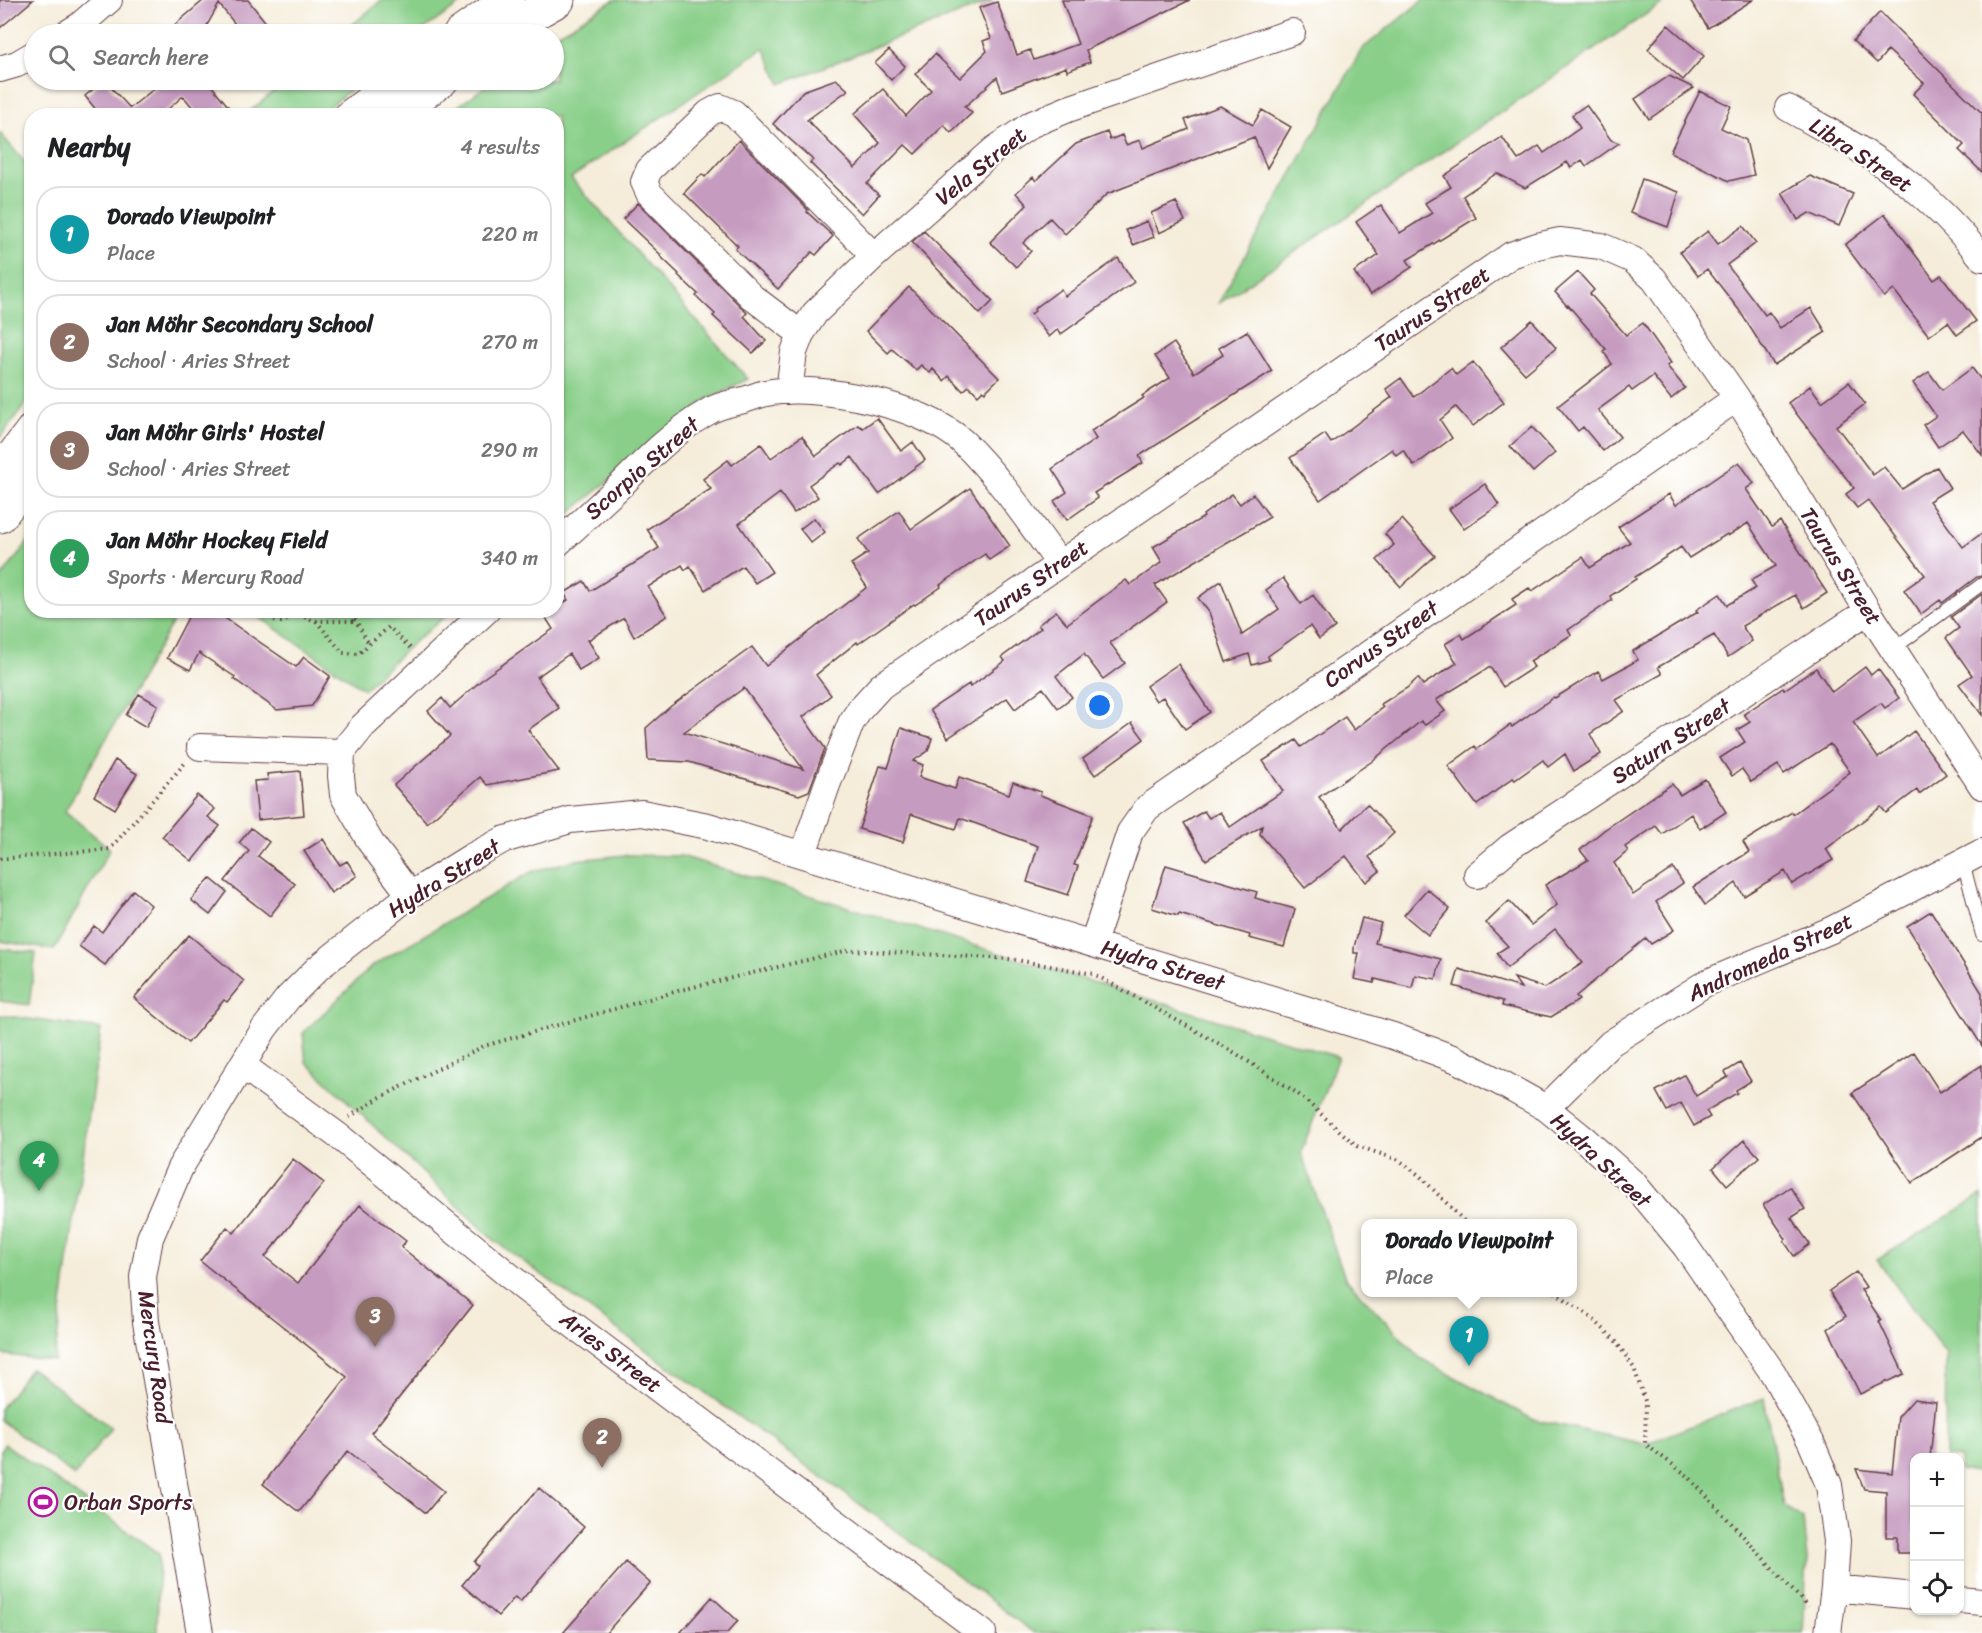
<!DOCTYPE html>
<meta charset="utf-8">
<style>
body{margin:0;font-family:Sriracha,sans-serif;background:#f6f6f6;color:#202124}
.controls{position:absolute;right:18px;bottom:18px;display:grid;overflow:hidden;border-radius:12px;box-shadow:0 2px 4px #0004}
.controls button{width:54px;height:54px;display:grid;place-items:center;padding:0;border:0;border-bottom:2px solid #e0e0e0;background:#fff;color:#202124;font:30px sans-serif}
.you{position:absolute;left:1100px;top:706px;width:21px;height:21px;margin:-15px;border:4px solid #fff;border-radius:50%;background:#1a73e8;box-shadow:0 0 0 9px #1a73e833}
.badge{display:grid;place-items:center;width:39px;height:39px;border-radius:50%;background:#d93025;color:#fff;font-size:20px;font-weight:700}
.pin{position:absolute;translate:-50% -50px;filter:drop-shadow(0 2px 3px #0008)}
.pin::after{content:'';position:absolute;top:32px;width:21px;height:18px;background:inherit;clip-path:polygon(0 0,100% 0,50% 100%)}
.popup{position:absolute;left:1361px;top:1219px;width:216px;height:78px;box-sizing:border-box;display:grid;place-content:center;border-radius:12px;background:#fff;filter:drop-shadow(0 2px 4px #0005);font-size:20px;white-space:nowrap;color:#757577}
.popup b{font-size:22px;color:#202124}
.popup::after{content:'';position:absolute;left:50%;top:100%;margin-left:-12px;border:12px solid transparent;border-top-color:#fff}
.list{margin:0;padding:0;list-style:none}
h2{display:flex;justify-content:space-between;align-items:center;height:78px;margin:0;padding:0 24px;font-size:26px}
h2 small{font-size:20px;font-weight:400;color:#757577}
.list li{display:grid;grid-template-columns:39px 1fr auto;gap:18px;align-items:center;box-sizing:border-box;height:96px;margin:0 12px 12px;padding:0 12px;border:2px solid #e0e0e0;border-radius:24px}
.list b{display:block;font-size:22px;white-space:nowrap}
.list p{margin:0;font-size:20px;white-space:nowrap;color:#757577}
.list em{font-size:20px;font-style:normal;color:#757577}
.icon{flex:none;width:33px;height:33px;fill:none;stroke:currentColor;stroke-width:2;stroke-linecap:round;stroke-linejoin:round}
.map{position:relative;flex:none;width:1982px;height:1633px;overflow:hidden}
.search{position:absolute;background:#fff;box-shadow:0 2px 4px #0004;left:24px;top:24px;width:540px;height:66px;display:flex;align-items:center;gap:15px;box-sizing:border-box;padding:0 21px;border-radius:33px;color:#757577;font-size:22px}
.panel{position:absolute;background:#fff;box-shadow:0 2px 4px #0004;left:24px;top:108px;width:540px;height:510px;border-radius:24px}
.map>svg:first-child{display:block}
.green{fill:#89cf89;stroke:#6a775a;stroke-width:1.5}
.building{fill:#c69bc0;fill-rule:evenodd}
.lines{fill:none;stroke-linecap:round;stroke-linejoin:round}
.lane-casing{stroke:#643e45;stroke-width:14}
.street-casing{stroke:#643e45;stroke-width:28}
.highway-casing{stroke:#643e45;stroke-width:35}
.path{stroke:#643e45;stroke-width:4;stroke-dasharray:1.5 4.5;stroke-linecap:butt}
.lane{stroke:#fff;stroke-width:12}
.street{stroke:#fff;stroke-width:26}
.highway{stroke:#fff;stroke-width:33}
.labels{text-anchor:middle;dominant-baseline:central;stroke-width:4.5;stroke-linejoin:round;paint-order:stroke}
.street-label{font-size:22px;fill:#4a1f2b;stroke:#fff}
.poi-label{font-size:22px;fill:#4a1f2b;stroke:#fff;text-anchor:start}
</style>
<div class="map">
<svg width="1982" height="1633" viewBox="0 0 1982 1633">
<rect width="100%" height="100%" fill="#fff"/>
<filter id="ink" filterUnits="userSpaceOnUse"><feTurbulence type="fractalNoise" baseFrequency=".0167" numOctaves="2"/><feDisplacementMap in="SourceGraphic" scale="12" xChannelSelector="R" yChannelSelector="G"/><feConvolveMatrix kernelMatrix="1 2 1 2 8 2 1 2 1" color-interpolation-filters="sRGB"/></filter>
<filter id="wash" filterUnits="userSpaceOnUse"><feTurbulence type="fractalNoise" baseFrequency=".008" numOctaves="4" result="noise"/><feDisplacementMap in="SourceGraphic" scale="24" xChannelSelector="R" yChannelSelector="G"/><feGaussianBlur stdDeviation="1.35" result="paint"/><feColorMatrix in="noise" values="0 0 0 0 0 0 0 0 0 0 0 0 0 0 0 0 0 1.4 0 .05"/><feComposite in="paint" operator="in"/></filter>
<g filter="url(#wash)">
<rect width="100%" height="100%" fill="#f5edda"/>
<path class="green" d="M382,0H466L417,34H341Z
M614,0H993L781,84L764,48L571,178L748,379L706,400L557,524L556,116H445L494,80H554V36Z
M1423,0H1667L1218,304L1362,49Z
M288,80H363L319,115H245Z
M0,133L32,171L31,397L0,438Z
M31,538L32,610L179,611L65,811L110,849L54,950L0,941V579Z
M250,611H452L414,642L364,689Z
M626,855L681,856L1338,1057L1301,1152L1345,1278L1420,1358L1532,1419L1645,1444L1764,1398L1784,1506L1803,1519L1807,1559L1803,1633H1034L912,1542L495,1241L306,1062L303,1033L372,966L531,872L575,860Z
M0,949L36,953L29,1005L0,1001Z
M0,1015L101,1029L54,1361L0,1354Z
M1982,1195V1474L1960,1470V1458L1945,1457L1946,1354L1877,1260Z
M31,1368L111,1428L75,1476L0,1420V1409Z
M5,1444L159,1554L157,1633H0V1450Z"/>
<g id="blocks">
<path class="building" d="M0,0H33L0,28Z
M204,0H248L275,34H243L219,4L202,34H164Z
M1062,0H1190L1086,50L1090,62L1067,71L1066,67L1002,91L997,77L968,104L964,106L972,113L951,133L944,125L915,154L905,145L867,184L879,195L862,214L810,163L813,160L773,124L803,91L836,79L848,90L807,120L855,168L880,143L854,114L883,89L906,116L931,90L915,74L935,54L960,78L987,51L983,41L991,38L979,8L997,2L1017,55L1030,50L1034,60L1078,44Z
M1690,0H1753L1708,28Z
M1880,12L1982,113V172L1959,150L1964,145L1913,94L1924,83L1888,50L1877,63L1853,41Z
M1668,25L1704,56L1683,80L1648,49Z
M889,50L905,66L891,80L875,63Z
M1669,76L1694,88L1649,119L1635,99Z
M104,80L130,108L165,80H207L236,116H200L183,96L160,116H101L85,96Z
M1700,91L1731,106L1721,128L1746,140L1754,175L1729,181L1670,152Z
M1586,105L1611,140L1619,143L1586,166L1582,160L1571,168L1567,162L1525,188L1497,173L1463,196L1476,218L1407,260L1412,267L1370,295L1354,272L1379,255L1356,222L1381,205L1400,233L1432,213L1425,203L1451,187L1444,176L1502,137L1518,160L1539,146L1544,153L1580,128L1572,115Z
M1220,106L1253,125L1262,110L1291,127L1267,168L1254,137L1107,194L1065,234L1050,218L1023,243L1031,251L1016,267L990,242L1027,205L1016,193L1033,177L1036,181L1076,144L1107,132L1110,140L1122,135L1126,145L1140,140L1143,148L1189,129L1185,120Z
M739,140L808,210L807,212L833,236L816,255L812,252L778,289L735,249L738,246L684,193L702,174L705,177Z
M1810,176L1853,194L1839,226L1809,213L1798,220L1782,193Z
M1642,179L1679,192L1668,227L1630,213Z
M1176,202L1185,221L1159,233L1151,213Z
M638,203L747,313L744,316L766,341L753,353L713,316L715,314L696,296L698,294L678,275L679,274L660,256L661,255L623,219Z
M1885,214L1934,280L1941,275L1976,321L1957,335L1948,322L1929,336L1894,290L1884,297L1845,245Z
M1147,221L1154,237L1133,245L1126,230Z
M1743,226L1756,243L1727,265L1765,315L1769,312L1780,328L1811,308L1826,332L1774,365L1739,310L1707,269L1698,276L1680,252L1708,231L1718,244Z
M924,231L993,301L980,314L912,242Z
M1118,258L1134,282L1061,334L1057,330L1049,337L1031,314L1035,311L1034,309L1061,289L1065,296Z
M1578,272L1594,290L1590,294L1626,335L1643,323L1671,363L1667,366L1685,388L1671,399L1653,376L1632,391L1629,387L1598,410L1620,437L1603,451L1583,427L1578,431L1558,406L1612,364L1603,351L1606,349L1568,305L1567,306L1555,292Z
M909,287L999,378L985,392L983,390L978,395L969,386L963,391L949,376L944,381L933,369L930,373L921,365L916,370L892,349L888,353L866,331Z
M1532,320L1556,348L1525,374L1501,347Z
M1247,331L1272,371L1139,456L1143,463L1094,493L1098,498L1067,520L1054,501L1067,492L1052,469L1096,439L1091,431L1144,398L1142,396L1170,378L1155,356L1174,343L1194,373L1223,355L1219,348Z
M1473,362L1504,402L1473,426L1456,407L1440,420L1452,438L1414,466L1403,450L1396,455L1392,449L1320,500L1290,458L1325,434L1331,443L1392,397L1386,389L1401,378L1414,397L1451,368L1456,375Z
M1972,368L1982,381V455L1963,430L1938,447L1923,425L1936,416L1913,383L1929,372L1942,390Z
M1849,382L1865,404L1836,426L1873,475L1884,467L1902,489L1937,467L1950,488L1929,501L1963,547L1982,533V576L1977,577L1942,603L1940,600L1921,614L1904,590L1925,575L1868,500L1857,508L1846,494L1854,488L1788,403L1810,386L1822,402Z
M877,418L901,451L913,442L925,460L879,494L852,457L842,465L840,463L809,485L818,497L794,513L780,493L739,524L772,572L755,583L743,566L705,590L690,566L685,570L682,565L648,587L667,616L634,637L624,618L588,640L599,658L579,670L569,654L537,677L559,708L528,730L559,771L487,785L480,777L427,823L394,785L450,736L428,711L442,698L450,708L485,677L553,629L544,615L551,610H556V607L568,600L564,593L584,581L590,591L659,548L647,529L711,489L703,479L728,460L732,465L761,444L771,458L802,436L816,456L858,425L863,428Z
M1532,427L1555,453L1533,472L1510,446Z
M1739,462L1754,483L1746,489L1772,527L1780,521L1827,593L1804,608L1795,595L1742,626L1752,641L1728,657L1714,635L1658,667L1662,674L1616,700L1624,711L1590,734L1601,754L1574,771L1565,754L1548,767L1543,760L1515,780L1513,778L1477,805L1448,766L1475,746L1477,749L1510,725L1512,727L1554,697L1555,698L1598,671L1603,679L1638,660L1633,651L1698,612L1696,610L1720,594L1727,605L1756,588L1751,580L1776,566L1748,523L1728,536L1727,534L1689,558L1681,547L1635,577L1636,579L1610,596L1612,600L1568,630L1571,635L1530,661L1534,667L1503,687L1490,667L1436,700L1445,711L1425,725L1421,721L1371,762L1319,797L1342,829L1367,804L1394,833L1369,857L1380,871L1366,882L1346,856L1305,888L1260,834L1262,826L1206,860L1184,823L1204,811L1209,818L1220,812L1230,827L1283,791L1263,761L1296,740L1301,747L1345,717L1354,730L1383,707L1381,704L1407,688L1418,678L1423,685L1457,663L1445,644L1461,634L1464,639L1516,605L1512,599L1529,588L1532,591L1583,557L1590,568L1630,542L1618,527L1669,494L1676,505Z
M1485,484L1499,505L1464,529L1449,509Z
M970,488L1010,546L989,560L985,554L940,585L941,587L915,605L914,604L858,644L857,642L816,675L831,695L803,717L825,748L809,791L799,795L689,762L648,760L646,728L671,706L752,647L766,666L867,587L851,564L868,553L858,539L899,511L911,529ZM744,688L803,769L684,732Z
M1232,494L1240,504L1253,494L1270,517L1155,585L1167,602L1110,643L1125,663L1103,679L1084,654L1056,676L1072,697L1058,708L1043,688L1015,709L1007,698L948,738L930,710L969,684L970,687L1005,661L1002,657L1041,628L1038,625L1056,611L1067,624L1126,580L1130,585L1162,562L1153,547L1204,517L1203,515Z
M814,518L825,532L811,543L800,529Z
M1402,519L1435,556L1401,587L1377,560L1394,545L1385,534Z
M1283,578L1301,604L1313,595L1335,627L1319,639L1310,626L1268,656L1269,660L1252,665L1249,654L1226,662L1209,612L1198,598L1221,581L1242,635L1279,609L1266,590Z
M1982,594V715L1959,684L1972,675L1946,638L1959,628L1951,617Z
M192,610H213L296,667L304,657L330,676L312,706L277,710L234,679L235,677L199,653L190,670L167,658Z
M1178,664L1210,712L1185,729L1163,697L1156,701L1146,686Z
M1865,667L1871,675L1878,669L1899,698L1885,708L1881,703L1853,722L1878,758L1914,731L1946,774L1919,794L1917,790L1886,813L1881,807L1826,849L1833,860L1792,884L1785,871L1744,896L1736,883L1705,905L1693,887L1749,852L1743,842L1792,812L1793,814L1850,772L1830,744L1784,774L1778,765L1751,782L1742,769L1732,776L1720,758L1745,742L1737,730L1750,722L1744,714L1783,688L1784,690L1816,668L1832,692Z
M139,694L158,705L146,727L126,715Z
M1132,723L1144,739L1095,775L1083,759Z
M901,728L932,738L928,751L913,761L923,765L919,777L955,789L959,777L1009,794L1013,782L1041,792L1040,795L1093,815L1074,865L1078,866L1068,895L1027,882L1038,846L960,818L956,829L911,814L903,842L859,829L880,766L888,768Z
M115,760L137,774L115,809L94,796Z
M300,771L304,815L258,820L254,781L268,780L267,774Z
M1705,779L1726,812L1700,829L1691,814L1662,834L1656,826L1625,847L1628,851L1614,863L1633,895L1673,868L1683,883L1656,902L1674,930L1651,944L1646,938L1576,996L1579,1000L1551,1017L1502,1006L1503,1001L1454,986L1459,969L1521,988L1514,978L1545,988L1583,963L1555,929L1507,968L1497,953L1508,946L1486,923L1509,901L1531,925L1557,905L1545,885L1588,860L1580,850L1604,830L1672,784L1680,795Z
M197,795L215,809L208,817L220,826L192,861L162,837Z
M251,828L269,842L258,856L295,884L270,916L225,881L249,851L239,843Z
M323,839L340,865L347,861L357,876L331,893L304,851Z
M1166,865L1257,892L1255,898L1295,909L1284,947L1249,938L1250,935L1179,914L1178,916L1152,908Z
M210,878L227,892L210,915L191,900Z
M1427,889L1450,909L1428,935L1404,915Z
M133,890L151,905L105,965L79,946L94,926L102,932Z
M1931,911L1982,993V1046L1907,926Z
M1362,918L1381,923L1375,943L1441,959L1436,979L1415,975L1412,988L1375,979L1374,983L1354,979L1359,953H1354V947Z
M189,935L244,981L227,1002L224,1000L188,1043L134,998Z
M1914,1052L1940,1092L1982,1065V1137L1912,1183L1852,1093Z
M1740,1063L1751,1081L1736,1090L1737,1093L1706,1111L1710,1117L1694,1126L1681,1103L1667,1111L1656,1091L1684,1075L1696,1096L1728,1077L1725,1072Z
M1744,1140L1759,1157L1727,1185L1713,1168Z
M293,1159L324,1183L265,1257L298,1283L360,1205L406,1241L401,1247L473,1305L371,1433L444,1491L426,1513L348,1451L299,1512L263,1484L347,1377L200,1261L227,1227L234,1233Z
M1790,1187L1805,1209L1791,1218L1810,1244L1794,1256L1784,1241L1786,1239L1763,1205Z
M1856,1272L1866,1287L1861,1290L1881,1320L1879,1321L1904,1374L1860,1394L1828,1329L1846,1316L1829,1291Z
M1914,1399L1936,1402L1930,1458H1914V1553H1897V1537H1886V1491L1864,1489L1856,1469L1892,1473L1898,1417Z
M539,1488L584,1527L520,1602L515,1597L498,1616L462,1585L478,1566L474,1562Z
M626,1562L650,1583L606,1633H563Z
M712,1597L738,1621L727,1633H680Z"/>
</g>
</g>
<g filter="url(#ink)">
<use href="#blocks" fill-opacity="0" stroke="#643e45" stroke-width="1.5"/>
<g class="lines">
<g class="lane-casing">
<path id="lane" d="M1893,649L1982,584
M1963,862L1982,935"/>
</g>
<g class="street-casing">
<path id="street" d="M66,34L79,26L109,0
M0,69L17,64L34,54
M1788,108C1819,126 1852,143 1882,164C1919,189 1954,223 1982,258
M801,334L752,297L649,193L644,182L649,170L709,113L720,107L734,113L874,256
M789,391L794,352L801,334L815,313L874,256L995,149L1032,124L1068,109L1292,32
M556,545C579,524 601,504 623,483C648,458 675,431 706,413C716,406 728,404 740,401C748,399 757,395 766,393C818,383 924,405 963,442C1000,478 1029,522 1059,563
M200,747L342,752
M803,854L827,785L851,723L860,709L881,686L1511,255L1537,246L1560,241L1601,246L1633,260L1654,279L1737,398L1868,611L1982,786
M1477,875L1510,847L1868,611
M410,895L371,843L343,795L341,776L342,752L363,726L487,610
M1093,943L1130,832L1147,808L1737,398
M242,1065L341,1138L523,1287L983,1633
M1546,1108L1611,1043L1706,983L1831,930L1982,852
M1834,1588L1914,1596
M1960,1600L1982,1602
M200,1633L146,1322L143,1277L150,1238L180,1168L264,1029L288,998L318,968L410,895L471,857L503,840L570,820L642,813L708,826L1393,1036L1455,1059L1503,1084L1546,1108L1583,1138L1635,1185L1686,1247L1773,1373L1811,1442L1829,1485L1837,1541L1834,1588L1828,1633"/>
</g>
<g class="highway-casing">
<path id="highway" d="M460,34L508,0
M505,34L535,13L558,0
M351,116L399,80
M391,116L442,80
M0,473L32,431
M0,516L32,475"/>
</g>
<path class="path" d="M268,610C274,627 288,625 295,610
M347,610L356,621L369,644
M293,613L316,621H356
M316,621L343,653L358,654L389,627L412,650
M0,859L110,849L185,763
M349,1117L379,1098L484,1046L681,990L849,950L1011,959L1094,974L1232,1051L1297,1093L1357,1146L1399,1160L1419,1175L1467,1224
M1555,1292L1593,1319L1615,1340L1634,1368L1646,1404L1645,1444L1688,1476L1808,1607"/>
<use href="#lane" class="lane"/>
<use href="#street" class="street"/>
<use href="#highway" class="highway"/>
</g>
</g>
<defs>
<g id="stadium-ring" transform="scale(1.5)"><circle r="9.5" fill="#fff" stroke="#b5179e" stroke-width="1.5"/><path d="M0-5a6.5 5 0 1 0 0 10a6.5 5 0 1 0 0-10ZM-3.5-1.8h7v3.6h-7Z" fill="#b5179e"/></g>
</defs>
<g fill-rule="evenodd">
<use href="#stadium-ring" x="43" y="1502"/>
</g>
<g class="labels">
<g class="street-label">
<text transform="translate(1861 155) rotate(33)">Libra Street</text>
<text transform="translate(981 166) rotate(-39)">Vela Street</text>
<text transform="translate(1432 309) rotate(-34)">Taurus Street</text>
<text transform="translate(642 468) rotate(-41)">Scorpio Street</text>
<text transform="translate(1841 566) rotate(58)">Taurus Street</text>
<text transform="translate(1031 583) rotate(-35)">Taurus Street</text>
<text transform="translate(1381 644) rotate(-35)">Corvus Street</text>
<text transform="translate(1671 741) rotate(-33)">Saturn Street</text>
<text transform="translate(444 878) rotate(-32)">Hydra Street</text>
<text transform="translate(1770 957) rotate(-25)">Andromeda Street</text>
<text transform="translate(1163 965) rotate(17)">Hydra Street</text>
<text transform="translate(1601 1160) rotate(43)">Hydra Street</text>
<text transform="translate(611 1352) rotate(37)">Aries Street</text>
<text transform="translate(155 1357) rotate(82)">Mercury Road</text>
</g>
<g class="poi-label">
<text x="64" y="1502">Orban Sports</text>
</g>
</g>
</svg>
<div class="controls">
<button>+</button>
<button>−</button>
<button><svg class="icon" aria-label="locate" viewBox="0 0 24 24"><circle cx="12" cy="12" r="6"/><path d="M12 2v4M12 18v4M2 12h4M18 12h4"/></svg></button>
</div>
<div class="you"></div>
<div class="pin badge" style="left:1469px;top:1366px;background:#0f9aa8">1</div>
<div class="popup"><b>Dorado Viewpoint</b>Place</div>
<div class="pin badge" style="left:602px;top:1468px;background:#8d6e63">2</div>
<div class="pin badge" style="left:375px;top:1347px;background:#8d6e63">3</div>
<div class="pin badge" style="left:39px;top:1191px;background:#2e9e5b">4</div>
<div class="search"><svg class="icon" aria-label="search" viewBox="0 0 24 24"><circle cx="10" cy="10" r="6"/><path d="M15 15l6 6"/></svg>Search here</div>
<section class="panel">
<h2>Nearby<small>4 results</small></h2>
<ul class="list">
<li><span class="badge" style="background:#0f9aa8">1</span><div><b>Dorado Viewpoint</b><p>Place</p></div><em>220 m</em></li>
<li><span class="badge" style="background:#8d6e63">2</span><div><b>Jan Möhr Secondary School</b><p>School · Aries Street</p></div><em>270 m</em></li>
<li><span class="badge" style="background:#8d6e63">3</span><div><b>Jan Möhr Girls' Hostel</b><p>School · Aries Street</p></div><em>290 m</em></li>
<li><span class="badge" style="background:#2e9e5b">4</span><div><b>Jan Möhr Hockey Field</b><p>Sports · Mercury Road</p></div><em>340 m</em></li>
</ul>
</section>
</div>
